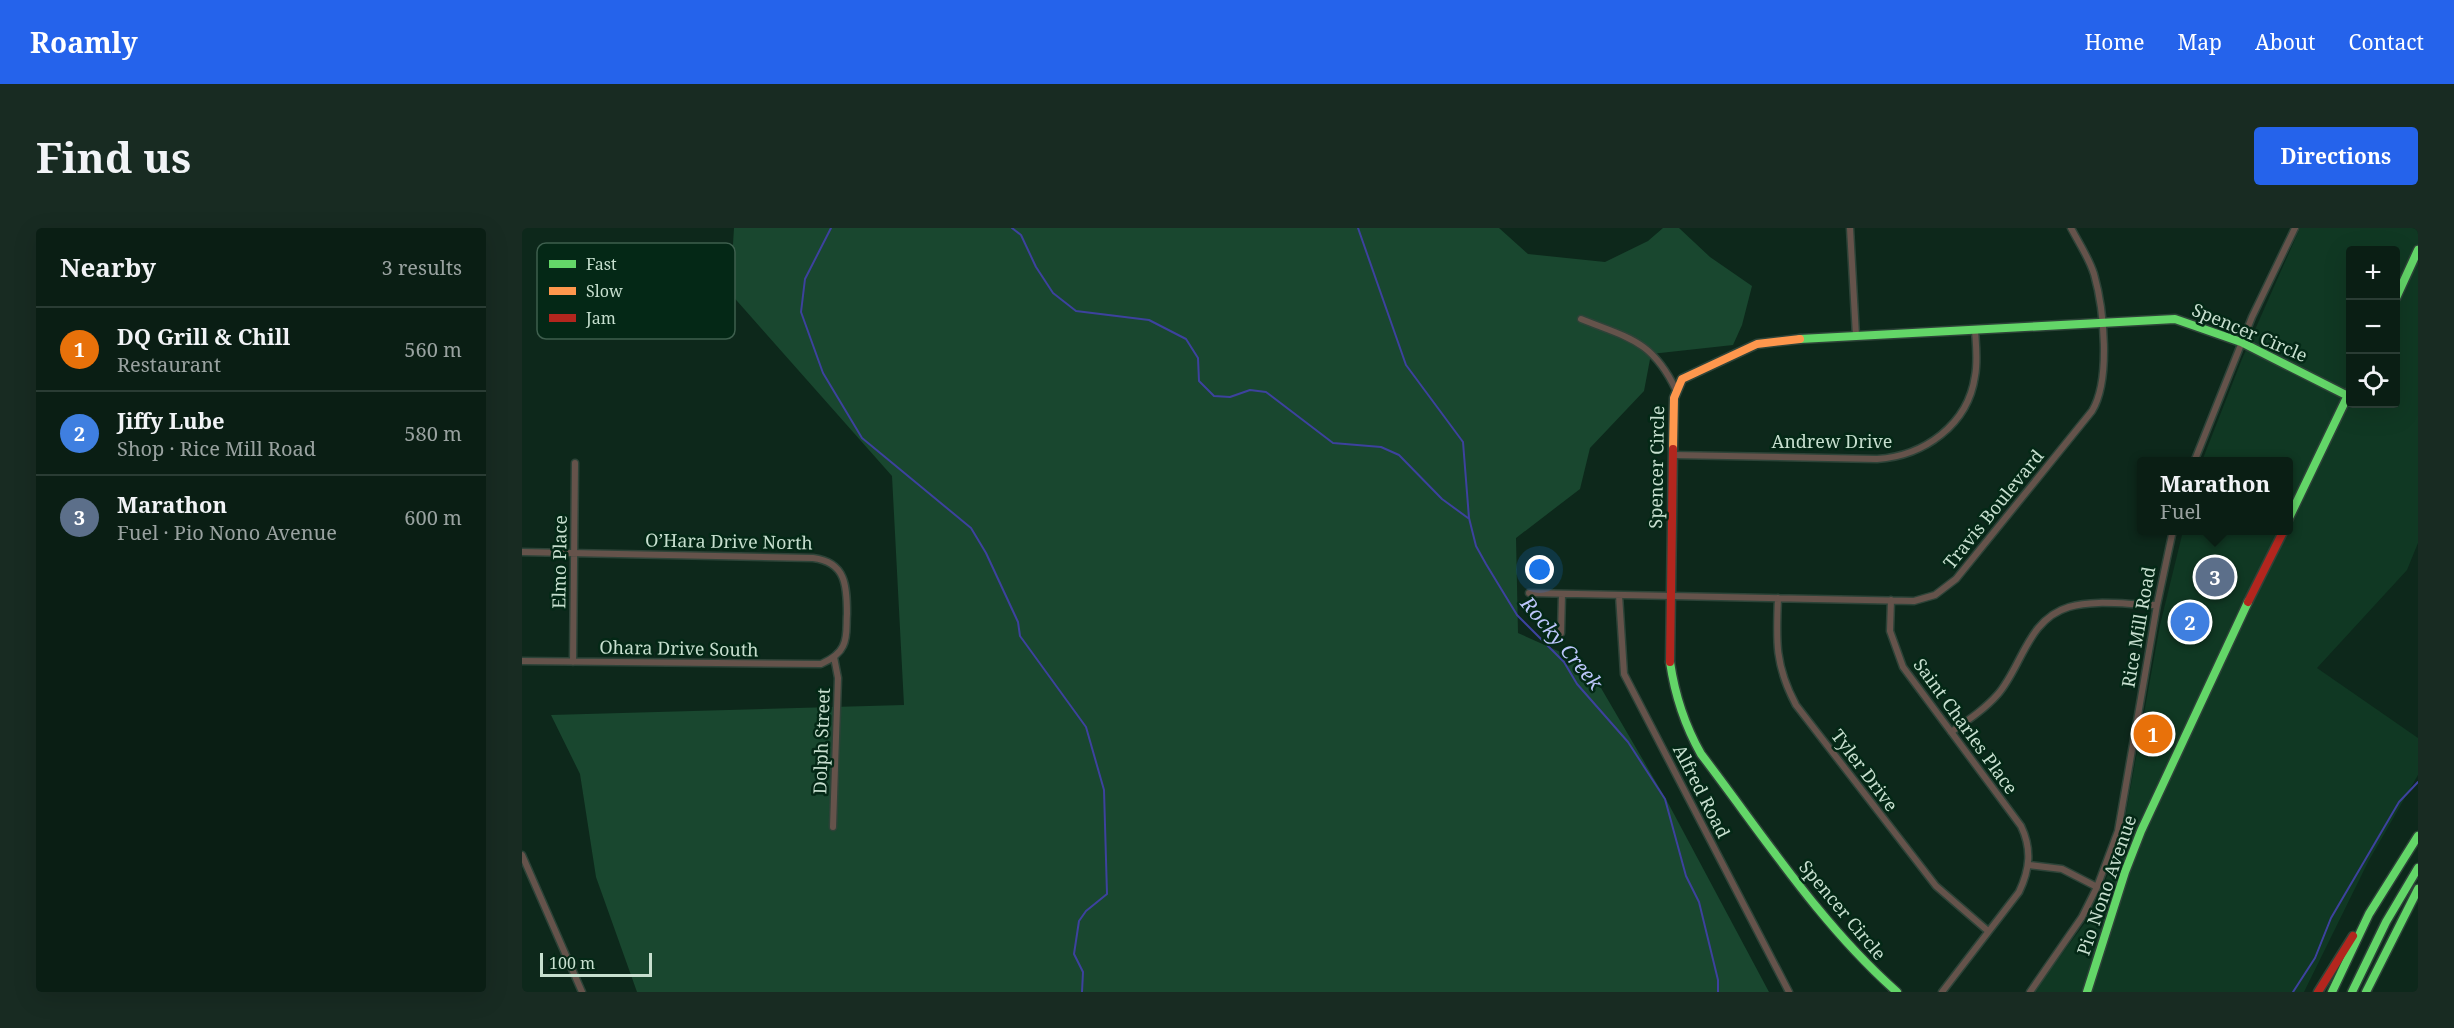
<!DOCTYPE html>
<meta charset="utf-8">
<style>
body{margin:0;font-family:"Noto Serif",serif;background:#182b22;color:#f1f3f6}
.controls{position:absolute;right:18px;top:18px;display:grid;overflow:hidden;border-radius:6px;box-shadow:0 6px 24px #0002}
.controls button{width:54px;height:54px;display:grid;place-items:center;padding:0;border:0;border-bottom:2px solid #2a3c34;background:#0a1e14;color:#f1f3f6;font:30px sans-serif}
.scale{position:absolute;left:18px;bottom:15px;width:112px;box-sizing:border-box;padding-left:6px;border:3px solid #c7dfcf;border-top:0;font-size:16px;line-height:21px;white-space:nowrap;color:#c7dfcf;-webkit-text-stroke:4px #042816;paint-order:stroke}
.you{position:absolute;left:1018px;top:342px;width:21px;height:21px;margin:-15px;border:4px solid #fff;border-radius:50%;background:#1a73e8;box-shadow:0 0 0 9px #1a73e833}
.badge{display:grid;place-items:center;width:39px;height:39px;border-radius:50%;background:#2563eb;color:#fff;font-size:20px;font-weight:700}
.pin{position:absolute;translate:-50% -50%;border:3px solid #fff;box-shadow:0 2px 6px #0006}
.popup{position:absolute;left:1615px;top:229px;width:156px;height:78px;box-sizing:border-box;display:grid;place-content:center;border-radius:6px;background:#0a1e14;filter:drop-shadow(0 2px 4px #0005);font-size:20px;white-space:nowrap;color:#99a2a0}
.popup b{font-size:22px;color:#f1f3f6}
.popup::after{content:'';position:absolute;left:50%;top:100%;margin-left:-12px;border:12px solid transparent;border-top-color:#0a1e14}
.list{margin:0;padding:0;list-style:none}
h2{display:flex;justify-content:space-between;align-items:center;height:78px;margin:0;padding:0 24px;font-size:26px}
h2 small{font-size:20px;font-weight:400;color:#99a2a0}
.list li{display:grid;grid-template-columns:39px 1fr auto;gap:18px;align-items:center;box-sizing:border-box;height:84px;padding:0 24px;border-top:2px solid #2a3c34}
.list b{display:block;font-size:22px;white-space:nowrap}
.list p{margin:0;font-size:20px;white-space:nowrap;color:#99a2a0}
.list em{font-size:20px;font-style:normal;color:#99a2a0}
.icon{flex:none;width:33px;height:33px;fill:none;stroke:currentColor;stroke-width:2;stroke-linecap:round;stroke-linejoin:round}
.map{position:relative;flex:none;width:1896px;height:764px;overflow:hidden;border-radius:6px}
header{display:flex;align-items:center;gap:36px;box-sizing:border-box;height:84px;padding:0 30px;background:#2563eb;color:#fff}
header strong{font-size:28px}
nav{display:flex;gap:33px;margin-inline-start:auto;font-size:21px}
.intro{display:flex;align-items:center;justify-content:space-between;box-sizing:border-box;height:144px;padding:0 36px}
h1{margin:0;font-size:42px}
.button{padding:15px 27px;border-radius:6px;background:#2563eb;color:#fff;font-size:21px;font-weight:700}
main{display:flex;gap:36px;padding:0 36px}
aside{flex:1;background:#0a1e14;border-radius:6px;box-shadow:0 6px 24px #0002}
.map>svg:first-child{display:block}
.built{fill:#103823;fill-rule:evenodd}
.green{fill:#19472f}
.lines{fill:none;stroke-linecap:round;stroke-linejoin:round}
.stream{stroke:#3d429e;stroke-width:2}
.street-casing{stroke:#2d4338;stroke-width:9}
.fast-casing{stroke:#2d4338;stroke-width:11}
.slow-casing{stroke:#2d4338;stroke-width:11}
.jam-casing{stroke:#2d4338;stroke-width:11}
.street{stroke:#65534b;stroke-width:6}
.fast{stroke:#63d668;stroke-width:8}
.slow{stroke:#ff974d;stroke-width:8}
.jam{stroke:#b3261e;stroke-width:8}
.labels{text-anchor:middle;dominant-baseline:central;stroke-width:5;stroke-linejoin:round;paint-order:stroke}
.street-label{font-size:18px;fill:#c7dfcf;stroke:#042816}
.water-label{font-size:20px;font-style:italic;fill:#bdc7fc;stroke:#042816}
.key{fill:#042816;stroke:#3e5f4e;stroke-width:1.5}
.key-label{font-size:16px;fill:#c7dfcf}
</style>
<header>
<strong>Roamly</strong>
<nav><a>Home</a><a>Map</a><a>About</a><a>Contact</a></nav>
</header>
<div class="intro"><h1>Find us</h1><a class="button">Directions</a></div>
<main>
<aside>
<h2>Nearby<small>3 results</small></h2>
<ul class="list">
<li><span class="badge" style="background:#e8710a">1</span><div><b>DQ Grill &amp; Chill</b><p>Restaurant</p></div><em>560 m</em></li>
<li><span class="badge" style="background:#3f7fe0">2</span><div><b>Jiffy Lube</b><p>Shop · Rice Mill Road</p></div><em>580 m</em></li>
<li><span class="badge" style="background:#5c6f8a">3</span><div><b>Marathon</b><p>Fuel · Pio Nono Avenue</p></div><em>600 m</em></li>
</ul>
</aside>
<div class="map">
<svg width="1896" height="764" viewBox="0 0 1896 764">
<rect width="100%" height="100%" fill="#0d281b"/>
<path class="built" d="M1778,0H1896V315L1885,342L1795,440L1896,510V547L1846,634L1782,764H1511L1563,695L1597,623L1638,397L1661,303L1766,302V234L1680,233L1720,131ZM1828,22H1874V176H1828Z"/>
<path class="green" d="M212,0H977L1006,26L1083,34L1126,13L1141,0H1157L1188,29L1230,58L1220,97L1211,117L1129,126L1122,163L1068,220L1058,261L994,310L996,405L1065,436L1145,573L1247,764H115L74,649L58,546L29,487L382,477L370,248L208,65Z"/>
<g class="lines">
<path class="stream" d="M309,0L283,51L279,84L301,145L340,210L449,300L464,325L496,394L498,408L564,499L582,562L585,666L564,683L557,693L552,726L561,744L560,764
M490,0L499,7L514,39L531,65L554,83L627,92L664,111L676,130L677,153L692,168L708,169L728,162L744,164L811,215L859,219L877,227L920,271L946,290
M836,0L884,137L941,214L947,290L954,318L964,336L995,387L1042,434L1055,456L1106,514L1143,571L1164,648L1177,674L1196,752V764
M1771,764L1793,730L1809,690L1877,574L1896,554"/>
<g class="street-casing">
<path id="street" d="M1328,0L1334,108
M1059,91C1106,110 1130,112 1154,162
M1151,227L1355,231C1402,228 1446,197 1453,148C1456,133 1454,117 1453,102
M1672,234L1730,89L1773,0
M0,324L291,330C324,334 325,358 325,386C324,396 326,409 321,418C317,427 308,432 299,436L0,433
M1007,365L1392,373L1413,367L1434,351L1570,183C1589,152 1582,81 1572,46C1567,30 1557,15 1549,0
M1097,367L1102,446L1267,764
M1256,370C1254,413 1253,438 1274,477L1414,658L1466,703
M1369,372L1368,403L1381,439L1499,598C1510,621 1508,641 1497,664L1420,764
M1039,405L1040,366
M51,434L53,235
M1429,504C1445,493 1463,481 1476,466C1500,438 1506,391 1547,379C1573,371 1607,377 1635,377
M311,599L316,450L312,429
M0,627L60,764
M1507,637L1540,641L1575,659
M1508,764L1560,689L1575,659L1596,603L1635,377L1651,302"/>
</g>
<g class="fast-casing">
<path id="fast" d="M1874,70L1896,22
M1278,111L1653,91L1719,114L1826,168
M1766,292L1828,163
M1148,434C1153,468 1162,496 1179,526C1241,607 1298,696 1375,764
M1565,764L1603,644L1619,603L1726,374
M1810,764L1847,686L1896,608
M1830,764L1864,694L1896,640
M1844,764L1896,661"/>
</g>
<g class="slow-casing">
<path id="slow" d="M1151,221L1152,170L1160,151L1235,116L1278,111"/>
</g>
<g class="jam-casing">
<path id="jam" d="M1726,374L1762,302
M1148,434L1151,221
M1796,764L1831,708"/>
</g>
<use href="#street" class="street"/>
<use href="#fast" class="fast"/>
<use href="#slow" class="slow"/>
<use href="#jam" class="jam"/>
</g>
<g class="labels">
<g class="street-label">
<text transform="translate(1728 104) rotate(23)">Spencer Circle</text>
<text x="1310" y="213">Andrew Drive</text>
<text transform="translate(1134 239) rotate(-89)">Spencer Circle</text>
<text transform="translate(1471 281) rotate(-51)">Travis Boulevard</text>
<text transform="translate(207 313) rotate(1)">O’Hara Drive North</text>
<text transform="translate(37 334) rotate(-89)">Elmo Place</text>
<text transform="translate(1616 399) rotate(-80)">Rice Mill Road</text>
<text transform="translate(157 420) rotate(1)">Ohara Drive South</text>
<text transform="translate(1444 498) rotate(54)">Saint Charles Place</text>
<text transform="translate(299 513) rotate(-88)">Dolph Street</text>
<text transform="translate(1343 542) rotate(53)">Tyler Drive</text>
<text transform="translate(1180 563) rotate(63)">Alfred Road</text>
<text transform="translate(1584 657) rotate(-71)">Pio Nono Avenue</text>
<text transform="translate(1321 682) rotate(50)">Spencer Circle</text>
</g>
<g class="water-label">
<text transform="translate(1040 415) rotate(50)">Rocky Creek</text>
</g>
</g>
<rect x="15" y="15" width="198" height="96" rx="9" class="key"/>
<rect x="27" y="32" width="27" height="8" fill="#63d668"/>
<rect x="27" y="59" width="27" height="8" fill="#ff974d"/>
<rect x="27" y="86" width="27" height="8" fill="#b3261e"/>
<g class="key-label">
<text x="64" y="42">Fast</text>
<text x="64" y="69">Slow</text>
<text x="64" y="96">Jam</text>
</g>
</svg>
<div class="controls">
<button>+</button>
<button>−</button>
<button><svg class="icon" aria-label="locate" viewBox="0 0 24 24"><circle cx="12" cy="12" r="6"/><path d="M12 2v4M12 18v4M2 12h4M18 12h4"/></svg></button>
</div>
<div class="scale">100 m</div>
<div class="you"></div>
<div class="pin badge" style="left:1631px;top:506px;background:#e8710a">1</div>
<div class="pin badge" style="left:1668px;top:394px;background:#3f7fe0">2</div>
<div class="pin badge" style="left:1693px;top:349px;background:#5c6f8a">3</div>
<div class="popup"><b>Marathon</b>Fuel</div>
</div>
</main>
